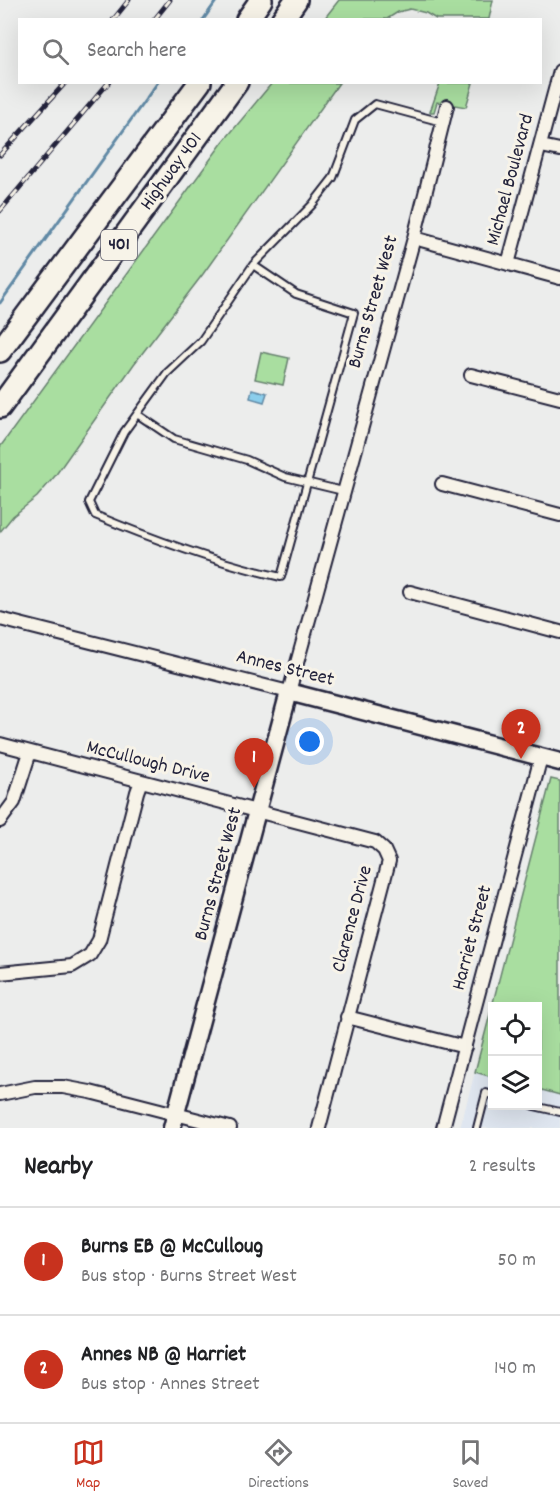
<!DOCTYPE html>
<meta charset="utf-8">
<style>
body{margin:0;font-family:Dekko,sans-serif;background:#f2f2f2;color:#202124}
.controls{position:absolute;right:18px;bottom:18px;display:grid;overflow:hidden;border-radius:0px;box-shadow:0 6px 24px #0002}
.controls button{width:54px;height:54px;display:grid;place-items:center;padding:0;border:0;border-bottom:2px solid #e0e0e0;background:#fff;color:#202124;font:30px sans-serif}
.you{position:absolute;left:310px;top:742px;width:21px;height:21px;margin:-15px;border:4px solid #fff;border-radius:50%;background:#1a73e8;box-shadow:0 0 0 9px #1a73e833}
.badge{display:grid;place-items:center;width:39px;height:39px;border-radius:50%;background:#c8321e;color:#fff;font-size:20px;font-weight:700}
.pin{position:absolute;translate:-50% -50px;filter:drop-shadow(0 2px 3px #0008)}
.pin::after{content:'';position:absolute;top:32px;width:21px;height:18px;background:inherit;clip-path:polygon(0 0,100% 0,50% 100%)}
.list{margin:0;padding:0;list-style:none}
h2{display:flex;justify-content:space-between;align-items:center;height:78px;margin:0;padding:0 24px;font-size:26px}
h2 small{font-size:20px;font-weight:400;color:#757577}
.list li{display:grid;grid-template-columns:39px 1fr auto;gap:18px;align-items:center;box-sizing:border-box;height:108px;padding:0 24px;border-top:2px solid #e0e0e0}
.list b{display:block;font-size:22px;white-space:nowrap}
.list p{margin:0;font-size:20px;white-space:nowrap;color:#757577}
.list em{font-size:20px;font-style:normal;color:#757577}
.icon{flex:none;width:33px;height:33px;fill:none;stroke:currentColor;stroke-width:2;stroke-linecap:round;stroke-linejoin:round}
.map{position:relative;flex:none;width:560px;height:1128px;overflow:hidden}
.search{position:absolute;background:#fff;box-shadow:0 6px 24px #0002;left:18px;right:18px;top:18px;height:66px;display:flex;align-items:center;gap:15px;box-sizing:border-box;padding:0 21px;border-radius:0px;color:#757577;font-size:22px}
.sheet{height:294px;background:#fff}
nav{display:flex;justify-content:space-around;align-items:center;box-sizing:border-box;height:84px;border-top:2px solid #e0e0e0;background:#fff;font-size:16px;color:#757577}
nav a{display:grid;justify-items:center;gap:3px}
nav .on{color:#c8321e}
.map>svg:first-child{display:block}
.built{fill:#dfe6f0}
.green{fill:#a9dea0;stroke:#66806e;stroke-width:1.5}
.water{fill:#8bceec;stroke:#6189a5;stroke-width:1.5}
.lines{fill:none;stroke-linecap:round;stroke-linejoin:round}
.stream{stroke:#6189a5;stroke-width:3}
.lane-casing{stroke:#22223b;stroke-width:10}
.street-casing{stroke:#22223b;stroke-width:16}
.secondary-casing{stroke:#22223b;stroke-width:21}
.highway-casing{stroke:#22223b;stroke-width:26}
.lane{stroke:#f7f3e8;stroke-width:6}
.street{stroke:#f7f3e8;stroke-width:12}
.secondary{stroke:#f7f3e8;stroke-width:16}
.highway{stroke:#f7f3e8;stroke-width:21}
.rail-casing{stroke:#22223b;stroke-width:5}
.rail{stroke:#f7f3e8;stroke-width:3;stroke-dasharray:9;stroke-linecap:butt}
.labels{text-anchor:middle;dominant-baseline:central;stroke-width:6;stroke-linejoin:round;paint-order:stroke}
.shield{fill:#f7f3e8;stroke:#62616f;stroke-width:1.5}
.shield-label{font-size:18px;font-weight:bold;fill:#22223b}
.street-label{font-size:20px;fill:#22223b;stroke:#f7f3e8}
</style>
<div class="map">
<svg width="560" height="1128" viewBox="0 0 560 1128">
<rect width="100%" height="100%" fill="#ecedec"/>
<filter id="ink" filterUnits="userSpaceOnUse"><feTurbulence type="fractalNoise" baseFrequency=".0167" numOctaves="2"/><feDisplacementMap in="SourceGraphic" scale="12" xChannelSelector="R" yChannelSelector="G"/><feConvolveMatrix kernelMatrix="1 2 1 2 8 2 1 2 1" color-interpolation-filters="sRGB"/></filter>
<g filter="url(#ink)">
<path class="built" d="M475,1072L492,1077V1106H538V1089L560,1095V1128H460Z"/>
<path class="green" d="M339,0H493L489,19H436L426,13L410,9L398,12L387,19H324Z
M272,83H339L203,274L134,364L55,476L37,497L13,516L0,532V447L223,142Z
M440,83H473L466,107L437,102L434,112H430Z
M261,352L289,358L283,385L255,379Z
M551,779L560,781V1095L538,1089V1006H492V1077L475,1072Z"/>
<path class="water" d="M252,389L267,393L264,402L250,398Z"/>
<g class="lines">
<path class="stream" d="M203,20L217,0
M0,303L158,82"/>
<g class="lane-casing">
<path id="lane" d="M253,265L296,294L354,313L281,577C217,563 155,540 95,515L89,502L124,432L167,373L201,341L253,265L312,205L333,178L355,120L375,104L442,122
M137,414L174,439L247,460L285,477L343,491
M534,1106L560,1112
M477,1128L486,1093L492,1095"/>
</g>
<g class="street-casing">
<path id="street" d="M541,146L560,150
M414,238L560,278
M508,264L560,71
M471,375L560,398
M442,484L560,515
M410,592L560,632
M0,619L289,692L414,238L447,106
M0,744L375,842L384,850L389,861L319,1128
M0,821L14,802L30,752
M0,973L72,966L90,955L99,940L137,792L141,781
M347,1017L465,1047
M0,1094L35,1087H63L90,1092L230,1128
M443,1128L541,757"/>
</g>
<g class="secondary-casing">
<path id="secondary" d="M172,1128L289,692L560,762"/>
</g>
<g class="highway-casing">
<path id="highway" d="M247,20L261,0
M282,20L296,0
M0,351L200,82
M0,407L237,82"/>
</g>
<use href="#lane" class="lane"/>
<use href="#street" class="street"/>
<use href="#secondary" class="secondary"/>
<use href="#highway" class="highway"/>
<g class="rail-casing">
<path id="rail" d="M113,20L129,0
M154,20L170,0
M0,155L66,82
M0,211L109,82"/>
</g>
<use href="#rail" class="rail"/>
</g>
</g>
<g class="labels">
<rect class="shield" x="101" y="230" width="36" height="30" rx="4.5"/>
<g class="shield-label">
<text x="119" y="245">401</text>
</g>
<g class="street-label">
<text transform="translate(172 172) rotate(-54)">Highway 401</text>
<text transform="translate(511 180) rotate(-75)">Michael Boulevard</text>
<text transform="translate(374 302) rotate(-74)">Burns Street West</text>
<text transform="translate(285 669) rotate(14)">Annes Street</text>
<text transform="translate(148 763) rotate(14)">McCullough Drive</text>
<text transform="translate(219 874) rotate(-75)">Burns Street West</text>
<text transform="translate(353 919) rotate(-75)">Clarence Drive</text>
<text transform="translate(473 938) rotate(-75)">Harriet Street</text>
</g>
</g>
</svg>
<div class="controls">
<button><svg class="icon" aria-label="locate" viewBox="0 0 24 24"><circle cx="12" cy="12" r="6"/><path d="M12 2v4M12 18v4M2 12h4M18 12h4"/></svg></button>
<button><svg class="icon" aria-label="layers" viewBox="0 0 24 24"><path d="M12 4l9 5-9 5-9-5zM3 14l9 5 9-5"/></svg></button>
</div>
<div class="you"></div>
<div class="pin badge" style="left:254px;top:788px">1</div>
<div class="pin badge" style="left:521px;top:759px">2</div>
<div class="search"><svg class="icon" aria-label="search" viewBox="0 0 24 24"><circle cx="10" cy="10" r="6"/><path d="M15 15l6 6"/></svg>Search here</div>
</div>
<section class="sheet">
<h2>Nearby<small>2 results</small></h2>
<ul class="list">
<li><span class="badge">1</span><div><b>Burns EB @ McCulloug</b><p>Bus stop · Burns Street West</p></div><em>50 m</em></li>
<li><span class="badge">2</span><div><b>Annes NB @ Harriet</b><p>Bus stop · Annes Street</p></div><em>140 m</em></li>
</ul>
</section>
<nav>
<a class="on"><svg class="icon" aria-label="map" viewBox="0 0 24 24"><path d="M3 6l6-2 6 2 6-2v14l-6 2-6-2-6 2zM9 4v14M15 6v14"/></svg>Map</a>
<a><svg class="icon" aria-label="directions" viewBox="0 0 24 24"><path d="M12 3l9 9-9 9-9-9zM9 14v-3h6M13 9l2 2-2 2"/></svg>Directions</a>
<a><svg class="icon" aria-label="saved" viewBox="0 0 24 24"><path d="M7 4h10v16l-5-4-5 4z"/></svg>Saved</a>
</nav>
